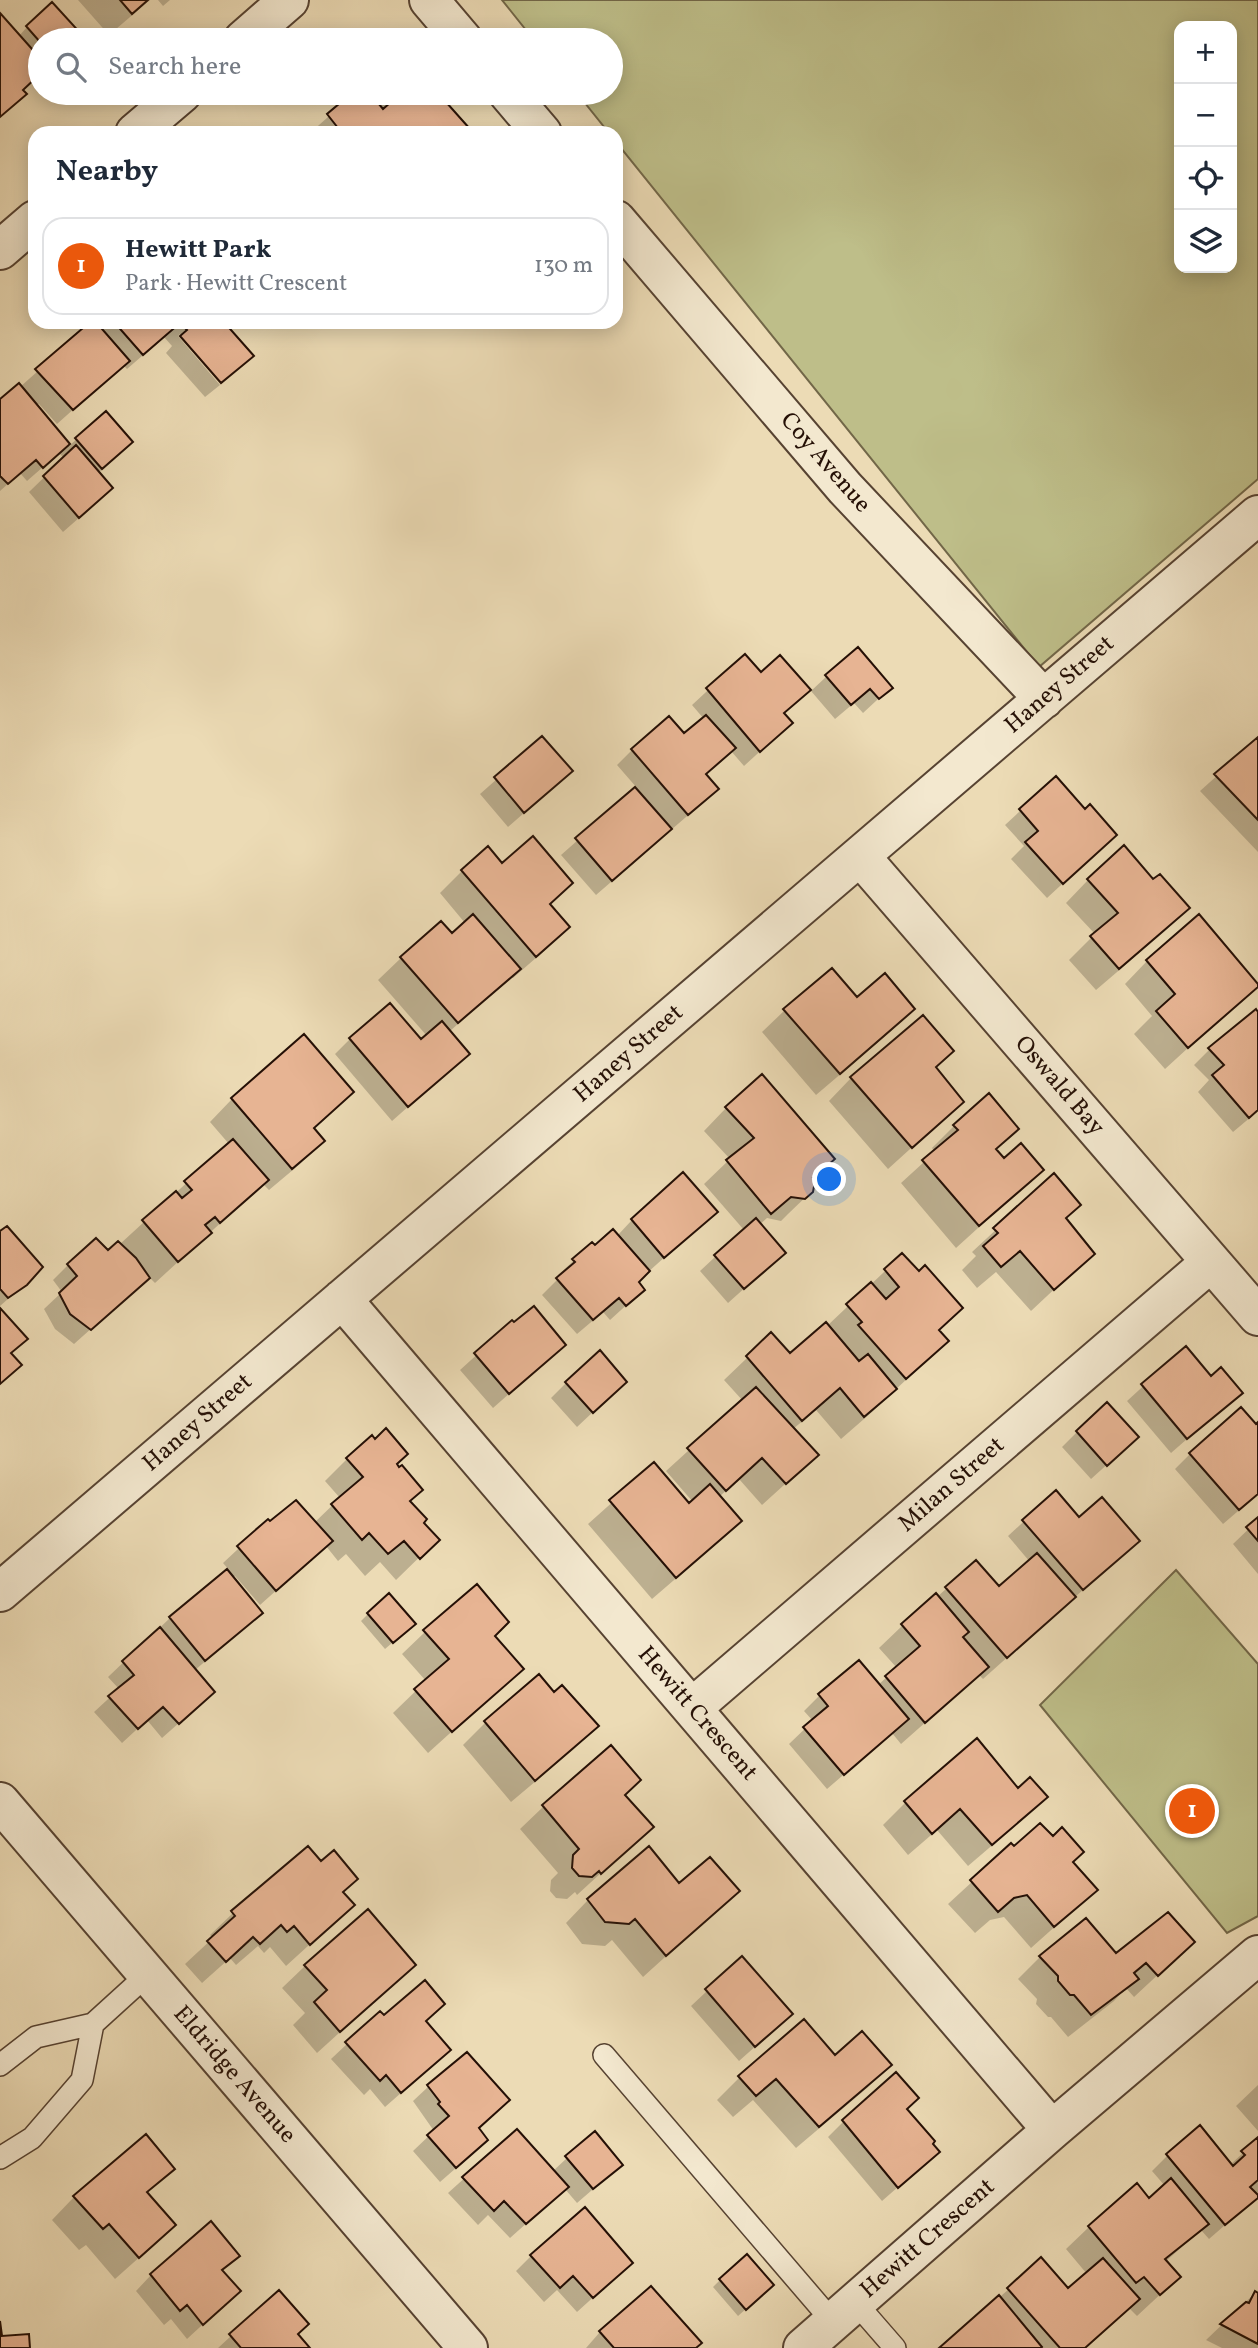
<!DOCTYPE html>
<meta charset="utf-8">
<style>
body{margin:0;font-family:Vollkorn,serif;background:#f6f6f7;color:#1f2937}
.controls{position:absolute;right:21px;top:21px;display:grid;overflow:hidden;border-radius:14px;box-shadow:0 4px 18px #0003}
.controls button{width:63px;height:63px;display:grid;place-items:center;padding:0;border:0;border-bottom:2px solid #e0e1e3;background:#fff;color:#1f2937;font:35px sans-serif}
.you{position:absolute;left:830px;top:1180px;width:24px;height:24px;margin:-18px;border:5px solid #fff;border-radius:50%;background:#1a73e8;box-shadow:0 0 0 10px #1a73e833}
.badge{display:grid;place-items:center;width:46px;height:46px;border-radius:50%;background:#ea580c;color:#fff;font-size:23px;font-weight:700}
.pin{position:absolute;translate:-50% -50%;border:4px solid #fff;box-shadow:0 2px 7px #0006}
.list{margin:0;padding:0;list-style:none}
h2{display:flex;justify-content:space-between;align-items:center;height:91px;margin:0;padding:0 28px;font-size:30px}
h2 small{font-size:23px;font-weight:400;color:#747a83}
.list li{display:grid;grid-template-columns:46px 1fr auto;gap:21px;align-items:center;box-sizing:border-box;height:98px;margin:0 14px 14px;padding:0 14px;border:2px solid #e0e1e3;border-radius:21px}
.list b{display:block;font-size:26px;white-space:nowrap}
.list p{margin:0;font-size:23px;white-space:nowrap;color:#747a83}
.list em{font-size:23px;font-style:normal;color:#747a83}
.icon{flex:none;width:38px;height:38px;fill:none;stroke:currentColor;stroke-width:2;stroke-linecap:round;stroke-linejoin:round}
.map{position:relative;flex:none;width:1258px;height:2348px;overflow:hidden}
.search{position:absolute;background:#fff;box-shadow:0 4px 18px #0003;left:28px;top:28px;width:595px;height:77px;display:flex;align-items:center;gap:18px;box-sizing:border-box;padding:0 24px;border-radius:38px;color:#747a83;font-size:26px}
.panel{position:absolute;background:#fff;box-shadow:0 4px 18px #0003;left:28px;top:126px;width:595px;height:203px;border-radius:21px}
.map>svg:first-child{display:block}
.green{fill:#bebe89;stroke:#726748;stroke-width:2;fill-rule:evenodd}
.shadow{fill:#0003}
.building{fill:#e7b493;stroke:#251006;stroke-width:2}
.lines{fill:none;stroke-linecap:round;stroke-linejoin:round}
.service-casing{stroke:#574332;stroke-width:24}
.minor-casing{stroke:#574332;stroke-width:42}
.tertiary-casing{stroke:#574332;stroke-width:42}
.service{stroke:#f3e8cf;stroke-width:21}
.minor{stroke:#f3e8cf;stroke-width:38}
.tertiary{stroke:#f3e8cf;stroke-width:38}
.labels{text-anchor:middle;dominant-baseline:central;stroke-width:5;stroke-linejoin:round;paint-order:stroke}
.street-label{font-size:24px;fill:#251006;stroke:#f3e8cf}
</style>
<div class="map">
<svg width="1258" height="2348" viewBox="0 0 1258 2348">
<rect width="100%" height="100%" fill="#ecdbb5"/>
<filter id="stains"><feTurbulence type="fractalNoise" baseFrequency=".00286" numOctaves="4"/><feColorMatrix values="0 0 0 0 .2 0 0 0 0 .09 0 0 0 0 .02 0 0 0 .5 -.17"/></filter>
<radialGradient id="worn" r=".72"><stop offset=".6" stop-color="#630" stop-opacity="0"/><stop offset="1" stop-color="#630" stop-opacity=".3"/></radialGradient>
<path class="green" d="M502,0H1258V479L1039,667L616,142V133H609L577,93H611V40H534ZM1179,26H1232V268H1179Z
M1176,1570L1258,1664V1916L1227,1933L1040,1705Z"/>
<path class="shadow" d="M78,0H150L109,35Z
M158,0H170L163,6Z
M0,16L19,36L27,27L82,37L78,40H40V74L21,90L24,94L0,117Z
M355,93H367L371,97L376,93H436L467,129L463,133H310Z
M93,322L102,331L109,323L108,322H222L252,356L223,382L180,334L178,336L220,385L205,397L166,353L172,346L164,337L127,369L123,365L57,424L39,404L36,406L69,446L106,413L116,457L98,473L96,503L63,532L29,492L64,458L59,453L27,481L20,473L0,491V401L20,387Z
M745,656L761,674L808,690L783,714L791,723L744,766L731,751L705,775L701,804L596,895L561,855L637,788L617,765L632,750L684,736L704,719L692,705Z
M827,676L890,688L863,713L854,703L835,719L811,691Z
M542,739L555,786L508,827L480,794Z
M1258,739V852L1200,791Z
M1056,778L1099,850L1047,898L1011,859L1024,846L1005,825Z
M502,865L549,905L567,927L545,950L513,978L511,976L449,1032L468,1054L392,1121L335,1054L350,1039L421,1041L427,1036L378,980L401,958L452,935L465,923L440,893L462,871Z
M1088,880L1153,882L1188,908L1165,931L1096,990L1069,960L1095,934L1066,903Z
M1147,961L1257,985L1165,1069L1134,1034L1152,1016L1125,984Z
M913,1009L890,1032L816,1095L762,1032L785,1010Z
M1258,1015V1111L1233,1132L1198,1092L1209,1080L1194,1065L1209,1050Z
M934,1068L962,1102L888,1169L829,1101L851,1078Z
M351,1092L312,1129L322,1141L300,1164L269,1190L263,1184L155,1283L149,1277L74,1344L55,1329L44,1309L62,1292L53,1280L68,1265L108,1253L120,1244L229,1144L210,1122L232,1099Z
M726,1108L833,1159L812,1180V1191L788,1214L781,1221L767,1218L759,1225L784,1253L728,1303L700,1271L744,1230L704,1184L730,1159L704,1131Z
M954,1126L1017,1129L995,1150L1004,1160L1042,1170L956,1248L901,1183L935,1152L932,1148Z
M1054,1176L1064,1219L1093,1253L1031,1311L996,1272L977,1288L962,1270L976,1256L972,1252Z
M715,1212L637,1282L643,1290L610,1320L603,1312L577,1334L542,1295L560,1277L558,1275L592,1244L595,1247L617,1236L632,1220Z
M0,1233L25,1284L0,1306Z
M902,1255L938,1330L947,1341L872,1412L841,1439L816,1410L793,1429L817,1455L762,1505L739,1479L719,1497L739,1521L717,1543L652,1599L588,1524L654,1465L689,1505L693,1502L666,1471L743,1401L724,1380L771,1335L789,1356L827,1326Z
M512,1323L564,1345L493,1408L460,1370Z
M1185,1348L1211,1379L1241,1392L1171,1453L1127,1401Z
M566,1383L609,1397L577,1427L551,1398Z
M1258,1424V1494L1223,1524L1175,1469L1190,1454Z
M1077,1432L1121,1452L1091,1479L1062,1447Z
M347,1459L395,1465L409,1502L421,1523L437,1540L396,1580L380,1562L365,1576L346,1554L338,1561L326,1546L260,1605L235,1576L232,1578L261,1613L194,1671L197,1707L162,1738L147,1720L122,1743L94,1712L119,1689L108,1677L170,1618L229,1570L223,1563L268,1521L314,1523L340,1498L325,1481Z
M1056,1492L1079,1519L1138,1541L983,1679L979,1675L901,1744L892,1733L827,1789L789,1744L813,1721L804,1711L819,1696L878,1685L897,1668L879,1648L902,1626L936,1596L937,1597L976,1562L999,1588L1030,1562L1008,1536Z
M1258,1520V1574L1233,1544Z
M368,1614L406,1631L385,1649L361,1621Z
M425,1632L521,1669L428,1753L393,1713L426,1681L402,1654Z
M554,1694L596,1726L574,1749L511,1802L463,1745L486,1722Z
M611,1747L623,1796L651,1827L577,1895L575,1892L567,1899L556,1898L550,1891L551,1880L558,1873L520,1829L543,1807Z
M1018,1790L1046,1797L1023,1819L968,1866L937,1830L908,1855L883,1825L905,1803Z
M1011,1846L1072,1862L1096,1890L1031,1948L1004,1917L990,1920L975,1933L948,1904Z
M679,1886L738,1891L643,1977L612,1940L605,1946L582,1944L566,1923L588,1900Z
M342,1893L353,1905L286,1966L270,1947L264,1953L258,1946L236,1965L230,1958L202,1983L185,1964L213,1938L210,1935L233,1913Z
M368,1912L414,1965L317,2053L293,2025L305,2013L282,1988L305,1966Z
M1193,1942L1134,1997L1126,1988L1114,2001L1068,2037L1051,2017H1048L1036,2004L1037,1999L1018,1979L1040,1957L1116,1955Z
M707,1991L775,2029L739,2061L691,2006Z
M380,2013L383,2018L424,2022L433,2065L385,2107L370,2089L364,2095L331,2059Z
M835,2058L890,2065L867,2088L796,2148L753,2100L733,2117L717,2100L740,2077Z
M1258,2085V2131L1236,2106Z
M429,2086L477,2129L471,2155L440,2182L413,2151L434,2131L413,2101Z
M905,2109L938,2152L882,2201L828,2137L843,2122Z
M517,2131L553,2171L594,2133L621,2165L577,2203L565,2189L510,2238L488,2215L478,2225L448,2193Z
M146,2137L172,2168L146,2194L151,2247L115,2279L86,2245L79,2250L52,2220L74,2197Z
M1258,2139V2200L1255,2199L1209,2239L1201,2230L1165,2262L1179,2277L1137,2316L1129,2308L1085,2348H941L1009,2289L1068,2291L1087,2274L1066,2249L1089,2227L1149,2200L1165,2186L1152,2171L1167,2156L1230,2165Z
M237,2255L221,2271L239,2291L187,2339L171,2319L164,2325L136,2291L151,2275Z
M531,2256L631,2263L577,2312L557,2290L544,2302L516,2271Z
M720,2280L765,2292L738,2316L713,2287Z
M279,2292L296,2334L308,2348H218Z
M1255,2293L1258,2295V2348H1222L1206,2340Z
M600,2332L694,2348H586Z"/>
<path class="building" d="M120,0H148L132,14Z
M52,2L84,37L80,40L40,42L26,26Z
M0,13L40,58V74L23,90L27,94L0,117Z
M352,93H370L383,109L391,102L382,93H438L470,129L465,133H342L327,114Z
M90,322H96L130,361L73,410L35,369Z
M114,322H224L254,356L221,383L180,336L187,330L180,323L143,355Z
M19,383L70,444L43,468L36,460L8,484L0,476V399Z
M106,411L133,442L102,469L75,438Z
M76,445L113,488L79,518L43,476Z
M858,647L893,688L879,699L870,689L851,705L825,675Z
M745,654L761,672L780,655L811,690L784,713L793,723L760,752L706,688Z
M706,715L736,748L706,774L719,789L688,815L631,749L669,716L684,733Z
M542,736L573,771L524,813L494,777Z
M1258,737V820L1214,774Z
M1056,776L1085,809L1090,804L1117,835L1063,884L1025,842L1038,831L1019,809Z
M635,787L672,829L612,881L575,838Z
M533,836L573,883L550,904L570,927L536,957L461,870L488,846L502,863Z
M1124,845L1153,879L1160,874L1190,908L1119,969L1090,936L1118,913L1087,879Z
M473,914L521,969L458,1023L400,957L441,921L452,933Z
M1199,914L1258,984V987L1188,1048L1156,1011L1175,994L1146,960Z
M832,968L857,997L885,973L915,1009L840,1074L783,1009Z
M390,1003L421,1039L442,1021L470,1054L408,1107L349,1038Z
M1256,1009L1258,1012V1110L1249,1118L1212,1075L1224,1065L1208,1048Z
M923,1015L954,1051L936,1067L964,1102L912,1148L850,1077Z
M304,1034L354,1092L314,1128L325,1141L292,1169L231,1098Z
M762,1074L835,1159L813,1178L815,1181L813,1192L805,1199L791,1197L771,1214L726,1160L754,1138L725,1107Z
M989,1093L1019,1129L996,1149L1004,1158L1021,1143L1044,1170L979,1226L922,1160L958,1130L953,1125Z
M233,1139L269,1180L220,1223L215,1217L205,1225L212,1233L178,1262L142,1220L176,1191L182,1198L192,1190L184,1181Z
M683,1172L718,1212L664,1258L631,1219Z
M1054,1173L1081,1205L1066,1218L1095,1254L1054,1290L1020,1251L1001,1267L983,1246L998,1233L993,1228Z
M756,1218L786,1253L744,1289L714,1255Z
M7,1226L43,1267L27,1285L8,1298L0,1289V1231Z
M613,1229L650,1271L639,1282L645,1290L626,1306L619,1298L593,1320L556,1278L575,1262L572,1259L592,1242L595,1245Z
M96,1238L108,1250L118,1241L136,1258L150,1278L91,1330L70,1314L59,1293L77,1276L67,1264Z
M902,1253L919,1271L925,1265L963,1308L939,1330L949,1341L906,1379L858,1325L862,1322L846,1304L871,1282L886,1299L899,1287L884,1269Z
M534,1306L566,1345L509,1394L474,1353L512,1320L514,1322Z
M0,1308L28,1339L11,1353L22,1365L0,1384Z
M826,1322L859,1361L868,1354L897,1389L864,1417L840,1388L802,1421L746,1356L771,1332L790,1353Z
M1186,1346L1211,1376L1221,1367L1243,1393L1187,1439L1141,1384Z
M600,1350L627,1382L593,1413L565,1382Z
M756,1387L819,1455L786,1484L762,1458L726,1491L687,1448Z
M1107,1402L1139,1437L1107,1466L1076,1431Z
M1241,1407L1256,1424L1258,1422V1494L1239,1510L1189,1453Z
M386,1428L408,1454L397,1464L399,1467L402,1465L423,1490L410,1501L427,1519L424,1523L440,1540L420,1559L404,1541L388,1554L369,1533L362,1540L331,1504L363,1477L346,1458L372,1435L375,1439Z
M654,1462L689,1503L710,1484L742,1521L676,1578L609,1500Z
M1056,1490L1079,1517L1102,1497L1140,1541L1083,1590L1022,1520Z
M296,1500L333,1541L276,1591L237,1546L268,1519L270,1521Z
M1258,1517V1541L1246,1527Z
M1037,1553L1076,1597L1007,1658L945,1587L976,1560L999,1586Z
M227,1569L263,1613L205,1661L169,1617Z
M477,1584L509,1622L495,1636L524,1669L452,1732L414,1689L449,1659L423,1630Z
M389,1593L416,1624L393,1643L367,1613Z
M936,1593L969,1632L963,1637L989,1667L925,1723L885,1676L920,1646L901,1624Z
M160,1627L215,1692L179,1724L163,1707L138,1729L108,1696L134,1675L122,1661Z
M859,1660L909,1719L844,1775L803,1727L828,1706L818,1694Z
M539,1674L554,1692L562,1685L599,1726L535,1781L484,1721Z
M977,1738L1018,1788L1030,1777L1048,1797L992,1845L960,1809L932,1834L904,1801Z
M611,1745L641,1780L625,1795L654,1827L601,1874L599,1871L592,1877L579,1876L572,1868L573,1855L579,1849L542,1805Z
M1040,1823L1053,1836L1062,1827L1084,1852L1073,1862L1098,1890L1054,1927L1027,1895L1014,1898L998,1912L970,1880L1011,1843L1014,1846Z
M308,1846L321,1861L334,1850L358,1879L343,1892L355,1905L310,1945L294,1926L287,1932L281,1925L260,1944L253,1937L226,1962L207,1941L235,1916L231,1911Z
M649,1846L679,1883L710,1857L740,1891L666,1956L635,1919L629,1924L605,1922L587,1899Z
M368,1909L416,1965L340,2032L314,2002L327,1990L304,1965Z
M1168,1912L1195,1942L1158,1976L1146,1963L1134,1973L1139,1979L1091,2015L1074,1995H1070L1058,1981V1976L1039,1956L1086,1918L1116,1953Z
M742,1956L793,2014L755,2047L705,1989Z
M425,1980L445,2004L426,2021L451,2050L401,2093L386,2075L380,2081L345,2042L380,2011L384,2015Z
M804,2019L835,2055L862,2031L892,2065L819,2127L776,2079L756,2096L738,2076Z
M467,2052L510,2100L479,2128L488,2140L456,2168L427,2135L449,2116L438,2104L440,2102L427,2085Z
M896,2072L919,2098L907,2109L935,2141L933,2144L940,2152L898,2188L842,2120Z
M1200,2125L1233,2166L1245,2155L1241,2151L1258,2137V2180L1250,2187L1258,2195V2198L1225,2225L1166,2154Z
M517,2129L569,2187L526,2224L504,2201L494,2211L462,2177Z
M595,2131L623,2165L593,2189L565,2156Z
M146,2134L175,2169L147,2192L176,2225L139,2258L109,2224L103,2229L73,2196Z
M1171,2178L1209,2224L1165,2259L1181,2277L1160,2295L1144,2277L1136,2283L1088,2226L1137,2183L1149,2198Z
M585,2207L633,2263L593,2298L573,2276L560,2288L530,2255Z
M211,2221L240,2256L222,2270L241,2291L203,2325L187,2305L180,2311L150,2274Z
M747,2254L774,2285L746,2310L719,2279Z
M1041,2257L1068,2288L1103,2258L1140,2299L1085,2348H1060L1007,2288Z
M651,2286L702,2343L696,2348H614L599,2331Z
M279,2290L309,2324L298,2334L310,2348H241L229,2334Z
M1255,2291L1258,2293V2344L1220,2324L1246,2302L1249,2303Z
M999,2295L1042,2347L1041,2348H939Z
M0,2321L2,2336L29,2334L30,2348H0Z"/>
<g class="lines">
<g class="service-casing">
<path id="service" d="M604,2055L833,2322
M0,2065L36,2037L93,2024
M0,2158L32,2138L82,2080L93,2024L148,1974
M855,2302L895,2348"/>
</g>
<g class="minor-casing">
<path id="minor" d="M429,0L463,40
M243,40L289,0
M508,93L542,133
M135,133L182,93
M616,220L845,488L1044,699
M0,250L35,220
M860,856L1258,1316
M342,1299L1052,2130
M0,1592L1258,515
M692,1708L1211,1262
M803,2348L1052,2130L1258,1955"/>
</g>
<g class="tertiary-casing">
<path id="tertiary" d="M0,1802L468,2348"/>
</g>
<use href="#service" class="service"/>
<use href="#minor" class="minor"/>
<use href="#tertiary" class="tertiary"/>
</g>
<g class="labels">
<g class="street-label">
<text transform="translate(825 463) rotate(49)">Coy Avenue</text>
<text transform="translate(1060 685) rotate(-41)">Haney Street</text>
<text transform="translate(629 1054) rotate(-41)">Haney Street</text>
<text transform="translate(1059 1086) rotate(49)">Oswald Bay</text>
<text transform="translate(198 1423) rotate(-41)">Haney Street</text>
<text transform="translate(952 1485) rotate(-41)">Milan Street</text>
<text transform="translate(697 1714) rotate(49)">Hewitt Crescent</text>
<text transform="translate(234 2075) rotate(49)">Eldridge Avenue</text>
<text transform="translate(928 2239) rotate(-41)">Hewitt Crescent</text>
</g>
</g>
<rect width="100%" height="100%" filter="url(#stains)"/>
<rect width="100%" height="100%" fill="url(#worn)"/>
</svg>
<div class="controls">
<button>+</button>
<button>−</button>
<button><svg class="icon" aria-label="locate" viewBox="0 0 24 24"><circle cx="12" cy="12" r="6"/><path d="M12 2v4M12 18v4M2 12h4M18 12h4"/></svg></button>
<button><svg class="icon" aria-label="layers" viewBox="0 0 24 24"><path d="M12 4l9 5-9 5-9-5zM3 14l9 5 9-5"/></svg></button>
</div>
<div class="you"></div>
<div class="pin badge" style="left:1192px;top:1811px">1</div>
<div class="search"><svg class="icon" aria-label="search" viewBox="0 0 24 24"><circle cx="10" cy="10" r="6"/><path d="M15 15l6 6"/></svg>Search here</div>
<section class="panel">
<h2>Nearby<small></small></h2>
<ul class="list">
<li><span class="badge">1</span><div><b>Hewitt Park</b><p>Park · Hewitt Crescent</p></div><em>130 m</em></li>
</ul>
</section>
</div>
